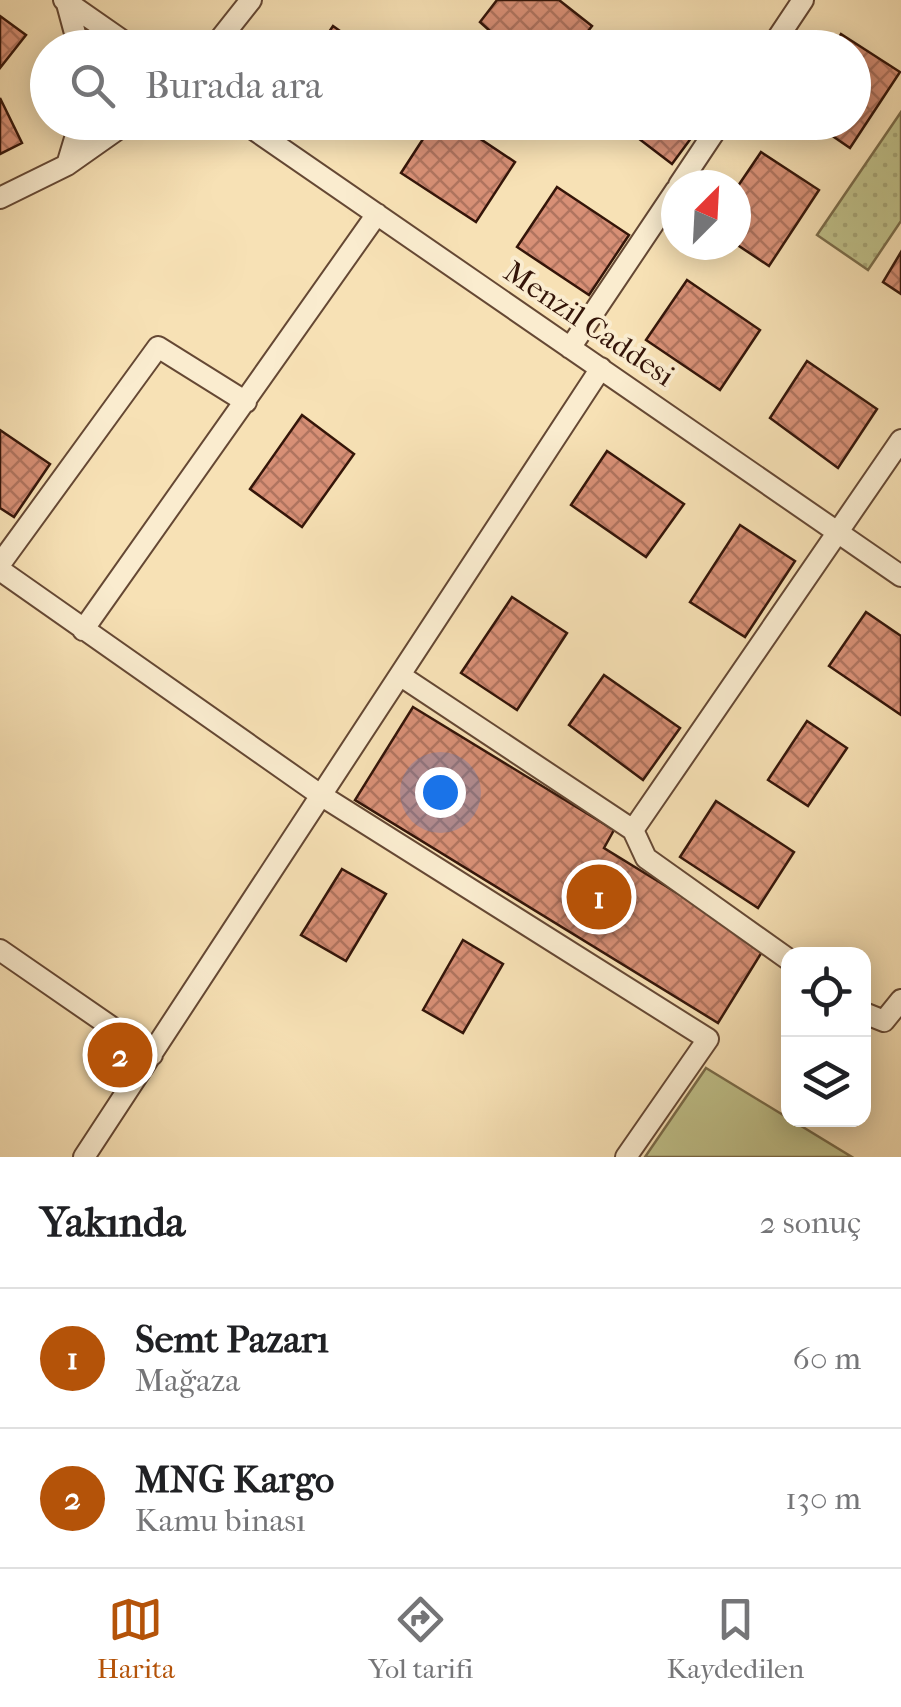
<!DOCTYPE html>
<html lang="tr">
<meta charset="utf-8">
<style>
body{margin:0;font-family:"IM FELL French Canon",serif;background:#f2f2f2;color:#202124}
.controls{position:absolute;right:30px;bottom:30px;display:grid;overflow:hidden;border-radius:20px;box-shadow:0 5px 25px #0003}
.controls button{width:90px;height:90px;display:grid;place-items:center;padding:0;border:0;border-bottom:2px solid #e0e0e0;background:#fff;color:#202124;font:50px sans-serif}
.compass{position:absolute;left:661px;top:170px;width:90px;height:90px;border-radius:50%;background:#fff;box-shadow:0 5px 25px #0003;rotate:24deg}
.you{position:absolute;left:440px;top:792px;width:35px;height:35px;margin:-25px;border:8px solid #fff;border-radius:50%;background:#1a73e8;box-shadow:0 0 0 15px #1a73e833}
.badge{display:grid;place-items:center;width:65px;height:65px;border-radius:50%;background:#b45309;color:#fff;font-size:32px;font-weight:700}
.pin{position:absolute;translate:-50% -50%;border:5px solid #fff;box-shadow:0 2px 10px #0006}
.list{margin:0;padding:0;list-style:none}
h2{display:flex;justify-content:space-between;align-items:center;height:130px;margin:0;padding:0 40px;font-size:42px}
h2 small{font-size:32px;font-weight:400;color:#757577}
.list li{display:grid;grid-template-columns:65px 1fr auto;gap:30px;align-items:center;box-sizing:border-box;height:140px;padding:0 40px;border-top:2px solid #e0e0e0}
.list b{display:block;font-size:38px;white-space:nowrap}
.list p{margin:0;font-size:32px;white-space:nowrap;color:#757577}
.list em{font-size:32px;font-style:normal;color:#757577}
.icon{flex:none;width:55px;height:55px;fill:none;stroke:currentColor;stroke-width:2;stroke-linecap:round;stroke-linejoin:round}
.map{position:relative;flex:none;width:901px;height:1157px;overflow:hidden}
.search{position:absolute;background:#fff;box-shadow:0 5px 25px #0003;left:30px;right:30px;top:30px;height:110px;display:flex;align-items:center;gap:25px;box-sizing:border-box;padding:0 35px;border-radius:55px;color:#757577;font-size:38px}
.sheet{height:410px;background:#fff}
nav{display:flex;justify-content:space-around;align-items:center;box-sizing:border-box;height:140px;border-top:2px solid #e0e0e0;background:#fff;font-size:28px;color:#757577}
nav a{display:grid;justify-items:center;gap:5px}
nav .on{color:#b45309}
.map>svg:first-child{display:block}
.grass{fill:url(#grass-dots);stroke:#7a6c4a;stroke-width:2.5}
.green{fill:#c0c28b;stroke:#7a6c4a;stroke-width:2.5}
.building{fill:url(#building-cross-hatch);stroke:#341509;stroke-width:2.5}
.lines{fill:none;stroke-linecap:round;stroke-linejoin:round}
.minor-casing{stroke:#654834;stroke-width:24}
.minor{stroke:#faeccf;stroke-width:20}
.labels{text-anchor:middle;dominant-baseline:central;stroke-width:8;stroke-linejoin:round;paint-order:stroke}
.street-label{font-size:30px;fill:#341509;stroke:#faeccf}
</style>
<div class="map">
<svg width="901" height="1157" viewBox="0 0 901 1157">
<defs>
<pattern id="grass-dots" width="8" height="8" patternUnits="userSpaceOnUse" patternTransform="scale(2.5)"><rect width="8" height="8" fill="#c0c28b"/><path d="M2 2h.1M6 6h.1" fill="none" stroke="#a6a677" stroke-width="1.8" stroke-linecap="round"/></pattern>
<pattern id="building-cross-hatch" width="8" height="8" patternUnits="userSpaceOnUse" patternTransform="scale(2.5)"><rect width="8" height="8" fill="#d89076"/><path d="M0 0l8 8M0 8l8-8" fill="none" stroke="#b0745f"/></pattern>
</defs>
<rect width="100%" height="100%" fill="#f7e1b5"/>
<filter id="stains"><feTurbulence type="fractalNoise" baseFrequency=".002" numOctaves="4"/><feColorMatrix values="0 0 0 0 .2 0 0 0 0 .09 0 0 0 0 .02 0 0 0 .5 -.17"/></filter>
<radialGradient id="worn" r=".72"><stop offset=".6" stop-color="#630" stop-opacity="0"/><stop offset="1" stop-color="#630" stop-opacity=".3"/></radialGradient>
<path class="grass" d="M901,112V221L868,270L817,235Z"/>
<path class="green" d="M706,1068L852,1157H645Z"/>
<path class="building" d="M497,0H559L592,26L575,48H509L480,22Z
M0,16L26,35L0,68Z
M333,26L364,48H318Z
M841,34L900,72L850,148L812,122H854V48H832Z
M0,98L22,143L0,154Z
M434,122H455L515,162L476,222L401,173Z
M617,122H703L672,164Z
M761,152L819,190L769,266L736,244V189Z
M557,187L629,235L589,295L517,247Z
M901,252V294L883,282Z
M687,280L760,330L720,390L646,340Z
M807,361L877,409L838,468L770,418Z
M302,415L354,454L302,527L250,489Z
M0,430L50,464L14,517L0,508Z
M607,451L684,504L646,557L571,505Z
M740,525L795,561L745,637L690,602Z
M512,597L567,633L517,710L461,673Z
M866,612L901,636V715L829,666Z
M604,675L680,728L643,780L569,725Z
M413,707L614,830L604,848L765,947L718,1023L355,800Z
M807,721L847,748L808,806L768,780Z
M716,801L794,852L758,908L680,857Z
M342,869L386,894L346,961L301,935Z
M463,940L503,964L463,1033L423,1010Z"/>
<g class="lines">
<g class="minor-casing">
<path id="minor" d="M64,0L133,48
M66,0L79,48
M213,48L251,0
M771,48L803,0
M243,122L901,576
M67,165L80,122
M679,185L721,122
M0,198L67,165L128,122
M570,348L676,190
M0,564L158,347L246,402
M0,570L319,794L708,1039L626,1157
M83,630L377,214
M401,676L633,830L901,440
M633,830L646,858L788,959
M0,950L152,1055
M864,1013L884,1021L901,1000
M84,1157L601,368"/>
</g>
<use href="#minor" class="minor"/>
</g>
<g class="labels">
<g class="street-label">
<text transform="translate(589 324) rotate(34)">Menzil Caddesi</text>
</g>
</g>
<rect width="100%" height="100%" filter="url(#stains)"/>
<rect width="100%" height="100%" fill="url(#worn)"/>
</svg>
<div class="controls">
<button><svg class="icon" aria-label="locate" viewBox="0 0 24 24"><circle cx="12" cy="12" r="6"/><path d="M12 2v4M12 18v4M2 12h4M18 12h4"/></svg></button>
<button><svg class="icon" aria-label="layers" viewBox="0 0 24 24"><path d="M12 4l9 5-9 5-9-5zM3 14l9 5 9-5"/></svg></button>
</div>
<svg class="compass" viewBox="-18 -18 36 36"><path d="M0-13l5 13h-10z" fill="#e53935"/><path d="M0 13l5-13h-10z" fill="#757577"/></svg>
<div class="you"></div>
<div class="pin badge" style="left:599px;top:897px">1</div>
<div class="pin badge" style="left:120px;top:1055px">2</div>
<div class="search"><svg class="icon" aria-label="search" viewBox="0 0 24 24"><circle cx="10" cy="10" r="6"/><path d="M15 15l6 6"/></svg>Burada ara</div>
</div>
<section class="sheet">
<h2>Yakında<small>2 sonuç</small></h2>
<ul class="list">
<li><span class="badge">1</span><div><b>Semt Pazarı</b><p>Mağaza</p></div><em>60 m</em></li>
<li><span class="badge">2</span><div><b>MNG Kargo</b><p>Kamu binası</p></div><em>130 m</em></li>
</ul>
</section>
<nav>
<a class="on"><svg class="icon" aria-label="map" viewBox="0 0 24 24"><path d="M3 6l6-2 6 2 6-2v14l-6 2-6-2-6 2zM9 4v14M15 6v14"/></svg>Harita</a>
<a><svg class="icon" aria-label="directions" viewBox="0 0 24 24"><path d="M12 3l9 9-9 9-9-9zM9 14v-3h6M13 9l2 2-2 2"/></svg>Yol tarifi</a>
<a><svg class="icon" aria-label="saved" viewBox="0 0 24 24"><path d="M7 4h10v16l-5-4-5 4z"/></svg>Kaydedilen</a>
</nav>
